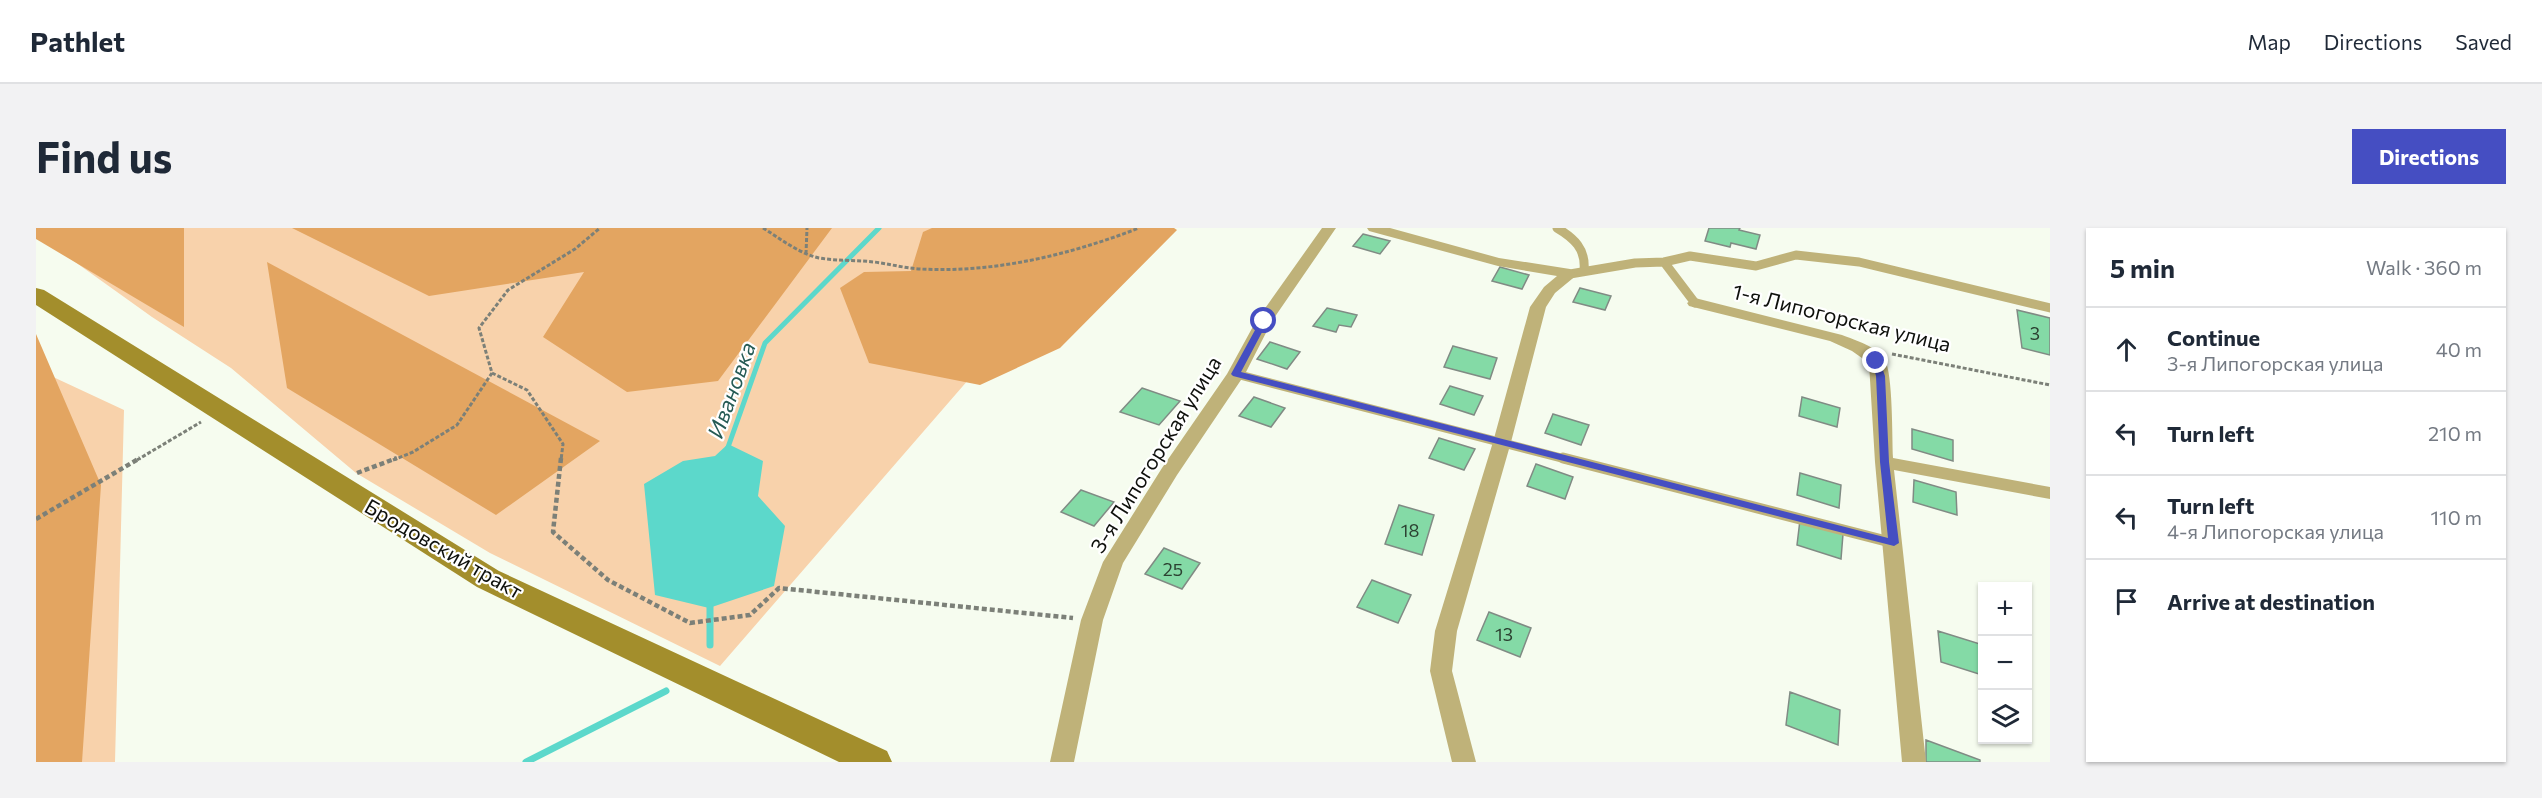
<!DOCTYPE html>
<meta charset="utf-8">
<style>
body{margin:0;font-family:Commissioner,sans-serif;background:#f2f2f3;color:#1f2937}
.controls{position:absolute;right:18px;bottom:18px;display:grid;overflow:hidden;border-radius:0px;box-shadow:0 2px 4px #0004}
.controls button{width:54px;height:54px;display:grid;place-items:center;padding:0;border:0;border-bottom:2px solid #e0e1e3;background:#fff;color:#1f2937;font:30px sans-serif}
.stop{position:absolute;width:18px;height:18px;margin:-14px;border:4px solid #454ec2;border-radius:50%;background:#fff}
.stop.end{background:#454ec2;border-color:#fff;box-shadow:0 2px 6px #0008}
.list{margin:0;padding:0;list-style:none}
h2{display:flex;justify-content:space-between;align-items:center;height:78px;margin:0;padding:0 24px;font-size:26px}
h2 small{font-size:20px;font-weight:400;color:#747a83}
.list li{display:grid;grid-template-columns:39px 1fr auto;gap:18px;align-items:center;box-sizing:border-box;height:84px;padding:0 24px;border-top:2px solid #e0e1e3}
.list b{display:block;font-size:22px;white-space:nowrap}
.list p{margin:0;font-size:20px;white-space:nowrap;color:#747a83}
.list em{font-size:20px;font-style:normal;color:#747a83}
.icon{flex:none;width:33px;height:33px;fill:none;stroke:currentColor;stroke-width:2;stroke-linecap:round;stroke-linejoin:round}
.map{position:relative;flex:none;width:2014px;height:534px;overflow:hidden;border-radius:0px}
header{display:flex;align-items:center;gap:36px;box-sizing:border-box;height:84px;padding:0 30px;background:#fff;border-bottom:2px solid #e0e1e3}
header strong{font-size:28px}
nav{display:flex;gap:33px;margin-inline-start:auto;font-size:21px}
.intro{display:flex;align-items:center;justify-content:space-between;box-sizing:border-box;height:144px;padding:0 36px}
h1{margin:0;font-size:42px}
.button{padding:15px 27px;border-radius:0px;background:#454ec2;color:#fff;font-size:21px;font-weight:700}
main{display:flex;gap:36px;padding:0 36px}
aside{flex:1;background:#fff;border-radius:0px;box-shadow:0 2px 4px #0004}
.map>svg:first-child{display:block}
.green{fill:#f8d2ab}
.forest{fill:#e3a561}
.water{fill:#5cd8cb}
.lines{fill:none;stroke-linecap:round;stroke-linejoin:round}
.stream-far1{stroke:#5cd8cb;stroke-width:5}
.stream{stroke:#5cd8cb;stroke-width:7}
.building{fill:#84daa6;stroke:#808b84;stroke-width:1.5}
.path-far1{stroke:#7c8078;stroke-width:3;stroke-dasharray:4 2;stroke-linecap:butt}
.path{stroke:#7c8078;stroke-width:4.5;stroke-dasharray:5 3;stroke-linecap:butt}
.lane-far1{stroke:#bfb279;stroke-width:9}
.lane{stroke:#bfb279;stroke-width:11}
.street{fill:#bfb279;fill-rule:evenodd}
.secondary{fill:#a38e2c;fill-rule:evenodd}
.route{fill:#454ec2}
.labels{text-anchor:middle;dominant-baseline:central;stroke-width:4.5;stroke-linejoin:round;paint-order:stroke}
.number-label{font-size:18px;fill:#2c4232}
.street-label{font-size:21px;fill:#0e100c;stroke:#fff}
.water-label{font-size:22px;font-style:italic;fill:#265b55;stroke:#fff}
</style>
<header>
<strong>Pathlet</strong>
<nav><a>Map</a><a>Directions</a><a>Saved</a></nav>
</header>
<div class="intro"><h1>Find us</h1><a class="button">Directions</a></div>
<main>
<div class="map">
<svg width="2014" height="534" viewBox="0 0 2014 534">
<rect width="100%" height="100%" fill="#f6fcef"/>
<path class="green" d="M0,0H1064L684,438L454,325L320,245L195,140L116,89L0,6Z
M0,141L88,182L79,534H0Z"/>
<path class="forest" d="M0,0H148V99L0,11Z
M256,0H796L682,153L591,164L507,109L548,44L393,68Z
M896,0H1138L1141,2L1024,120L944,157L833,135L804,60L828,44L875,43L887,4Z
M231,34L564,213L460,287L251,160Z
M0,106L65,257L46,534H0Z"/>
<path class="water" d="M692,216L727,233L722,268L749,298L738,358L673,380L619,367L608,256L647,233L679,228Z"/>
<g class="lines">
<path class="stream-far1" d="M691,222L729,115L843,0"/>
<path class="stream" d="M674,375V417
M490,534L630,463"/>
</g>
<path class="building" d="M1673,0H1704L1703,2L1724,7L1720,21L1695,15L1694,19L1669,13Z
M1327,6L1354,13L1344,26L1317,18Z
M1464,39L1493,47L1486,61L1456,53Z
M1544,60L1575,68L1569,82L1537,74Z
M1291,80L1321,87L1315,99L1303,97L1300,104L1277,98Z
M1981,82L2014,90V127L1986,120Z
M1234,114L1264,124L1251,141L1221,131Z
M1417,118L1461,130L1454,151L1408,139Z
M1414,158L1447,168L1438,187L1404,176Z
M1106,160L1144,173L1123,197L1084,184Z
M1218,169L1249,180L1235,199L1203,188Z
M1766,169L1804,180L1801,199L1763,188Z
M1517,186L1553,197L1545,217L1509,205Z
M1876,201L1917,212V233L1876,221Z
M1403,210L1439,221L1428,242L1393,230Z
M1500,236L1537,249L1529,271L1491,258Z
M1764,245L1805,257L1803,280L1761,267Z
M1878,252L1920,264L1921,287L1877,274Z
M1045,262L1078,274L1058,298L1025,284Z
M1363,277L1398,287L1386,327L1349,316Z
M1764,292L1807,306L1805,331L1761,317Z
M1128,320L1164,335L1146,361L1109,346Z
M1336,352L1375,367L1362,395L1321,379Z
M1453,384L1495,400L1484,429L1441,412Z
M1902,403L1944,416L1946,447L1905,434Z
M1754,464L1804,482L1802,517L1750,497Z
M1890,512L1944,532V534H1890Z"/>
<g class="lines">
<path class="path-far1" d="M727,0C745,11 762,25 783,30C801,33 820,32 838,34C854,36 868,40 884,41C959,45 1033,27 1103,0
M770,26L771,0
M1856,126L2014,157
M456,145L491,162L527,216L525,232
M101,232L165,194
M357,232L377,224L421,197L456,145L443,100L472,62L539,21L564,0"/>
<path class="path" d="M525,230L517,304L572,352L654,395L714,387L743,360L1037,390
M321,245L361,230
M0,291L104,230"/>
<path class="lane-far1" d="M1521,0C1538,10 1550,21 1548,42
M1628,34L1659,75
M1534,46L1599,35L1628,34L1654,28L1720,38L1760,27L1823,34L2014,80
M1200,146L1533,232"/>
<path class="lane" d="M1527,230L1858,315"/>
<path class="street" d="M1286,0H1300L1236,93L1209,146L1141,247L1087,335L1067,392L1038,534H1014L1045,392L1067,334L1126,240L1191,146L1220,93Z
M1331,0H1354L1463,30L1534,41L1542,46L1519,65L1510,79L1475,214L1421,403L1416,443L1440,534H1416L1394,443L1399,403L1457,214L1494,79L1508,59L1521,48L1462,38L1333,3Z
M1659,70L1806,107C1819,112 1842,119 1849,132C1857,147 1856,209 1857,230L2014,259V271L1858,242L1890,534H1866L1839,234L1833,135L1816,123L1794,113L1653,78L1651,75Z"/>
<path class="secondary" d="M0,60L8,62L463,343L851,523L856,534H803L441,359L0,77Z"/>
</g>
<path class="route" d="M1228,91L1232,93L1205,144L1852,310L1844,234L1840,148L1836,133L1843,131L1849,148L1853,234L1863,315L1858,318L1197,148L1195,146L1224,93Z"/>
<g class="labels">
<g class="number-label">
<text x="1999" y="105">3</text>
<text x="1374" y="302">18</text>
<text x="1137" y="341">25</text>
<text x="1468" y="406">13</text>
</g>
<g class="street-label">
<text transform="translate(1806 89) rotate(14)">1-я Липогорская улица</text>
<text transform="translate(1119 226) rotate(-58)">3-я Липогорская улица</text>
<text transform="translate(408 320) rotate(30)">Бродовский тракт</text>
</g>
<g class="water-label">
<text transform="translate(695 162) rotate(-70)">Ивановка</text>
</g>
</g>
</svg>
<div class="controls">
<button>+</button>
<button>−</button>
<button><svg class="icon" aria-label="layers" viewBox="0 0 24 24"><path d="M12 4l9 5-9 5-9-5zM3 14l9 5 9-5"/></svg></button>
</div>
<div class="stop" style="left:1228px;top:93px"></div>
<div class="stop end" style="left:1840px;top:133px"></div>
</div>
<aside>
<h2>5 min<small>Walk · 360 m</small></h2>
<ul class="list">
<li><svg class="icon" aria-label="ahead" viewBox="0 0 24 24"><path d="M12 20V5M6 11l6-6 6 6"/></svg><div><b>Continue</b><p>3-я Липогорская улица</p></div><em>40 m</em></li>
<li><svg class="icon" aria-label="left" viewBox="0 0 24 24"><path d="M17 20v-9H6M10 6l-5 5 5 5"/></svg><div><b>Turn left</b></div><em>210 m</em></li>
<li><svg class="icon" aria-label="left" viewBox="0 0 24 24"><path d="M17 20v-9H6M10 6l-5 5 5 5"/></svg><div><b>Turn left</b><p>4-я Липогорская улица</p></div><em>110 m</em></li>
<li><svg class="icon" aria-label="arrive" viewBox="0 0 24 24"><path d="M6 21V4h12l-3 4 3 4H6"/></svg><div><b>Arrive at destination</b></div></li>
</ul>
</aside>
</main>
